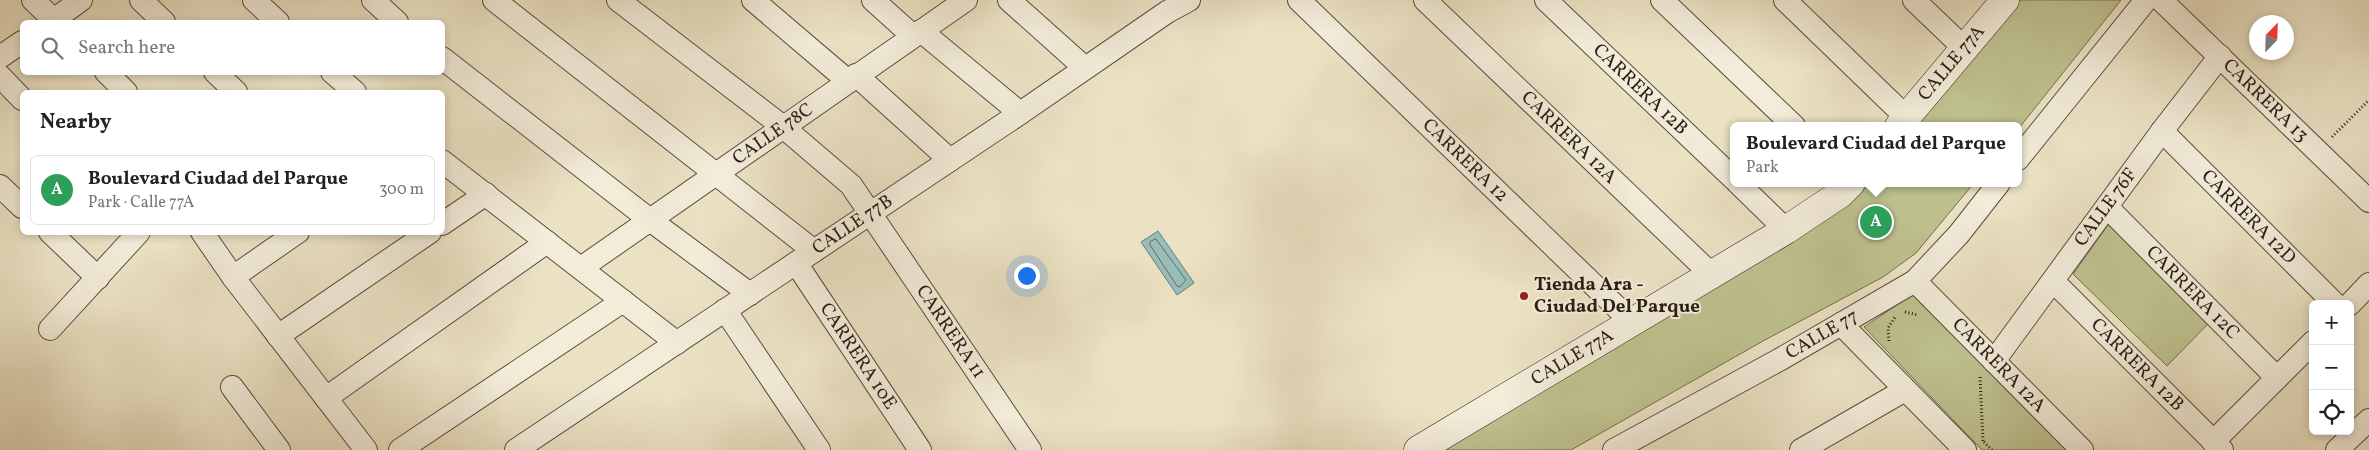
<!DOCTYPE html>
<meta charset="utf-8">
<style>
body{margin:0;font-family:Vollkorn,serif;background:#f2f2f2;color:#222}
.controls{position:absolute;right:15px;bottom:15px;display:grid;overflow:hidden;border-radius:8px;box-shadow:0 2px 8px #0003}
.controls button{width:45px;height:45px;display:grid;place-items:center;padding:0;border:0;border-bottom:1px solid #e0e0e0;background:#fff;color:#222;font:25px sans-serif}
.compass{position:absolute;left:2249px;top:15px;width:45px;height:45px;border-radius:50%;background:#fff;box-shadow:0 2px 8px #0003;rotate:23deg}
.you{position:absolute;left:1026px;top:275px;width:18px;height:18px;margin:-12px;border:4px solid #fff;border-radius:50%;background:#1a73e8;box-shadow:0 0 0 8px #1a73e833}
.badge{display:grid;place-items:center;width:32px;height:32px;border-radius:50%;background:#0b8043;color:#fff;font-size:16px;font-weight:700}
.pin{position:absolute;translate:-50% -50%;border:2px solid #fff;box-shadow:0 1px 5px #0006}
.popup{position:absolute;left:1730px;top:122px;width:292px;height:65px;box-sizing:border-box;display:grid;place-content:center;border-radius:8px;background:#fff;filter:drop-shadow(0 1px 4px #0005);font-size:16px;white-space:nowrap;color:#767676}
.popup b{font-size:19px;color:#222}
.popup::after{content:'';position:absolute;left:50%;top:100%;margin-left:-10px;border:10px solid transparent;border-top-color:#fff}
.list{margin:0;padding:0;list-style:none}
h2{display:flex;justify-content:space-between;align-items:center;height:65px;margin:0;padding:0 20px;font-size:21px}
h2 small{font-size:16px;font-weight:400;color:#767676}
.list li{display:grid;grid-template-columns:32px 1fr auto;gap:15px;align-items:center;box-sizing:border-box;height:70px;margin:0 10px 10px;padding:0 10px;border:1px solid #e0e0e0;border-radius:8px}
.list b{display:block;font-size:19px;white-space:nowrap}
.list p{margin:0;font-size:16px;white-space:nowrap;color:#767676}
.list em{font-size:16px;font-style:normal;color:#767676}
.icon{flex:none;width:28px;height:28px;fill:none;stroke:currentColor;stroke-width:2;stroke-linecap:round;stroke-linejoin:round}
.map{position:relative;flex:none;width:2369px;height:450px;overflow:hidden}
.search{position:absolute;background:#fff;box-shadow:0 2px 8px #0003;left:20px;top:20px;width:425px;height:55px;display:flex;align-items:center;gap:12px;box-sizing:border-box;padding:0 18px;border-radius:8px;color:#767676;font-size:19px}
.panel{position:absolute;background:#fff;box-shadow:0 2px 8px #0003;left:20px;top:90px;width:425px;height:145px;border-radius:8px}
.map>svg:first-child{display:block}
.green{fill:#bec18f;stroke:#726e51}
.water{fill:#99bdb9;stroke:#6b7d77}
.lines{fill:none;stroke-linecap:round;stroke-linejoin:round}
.shore{stroke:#606c66;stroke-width:1}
.street-casing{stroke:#584e3f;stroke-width:24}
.secondary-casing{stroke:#271c13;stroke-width:29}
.path{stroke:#271c13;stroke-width:3;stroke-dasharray:1 2.5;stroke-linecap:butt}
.street{stroke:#f2ecd9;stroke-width:22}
.secondary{stroke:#f2ecd9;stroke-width:28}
.poi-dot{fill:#8f2418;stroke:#f2ecd9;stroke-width:2}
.labels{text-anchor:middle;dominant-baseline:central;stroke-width:4;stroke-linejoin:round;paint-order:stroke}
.street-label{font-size:19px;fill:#271c13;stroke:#f2ecd9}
.poi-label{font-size:19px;font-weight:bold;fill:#271c13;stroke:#f2ecd9;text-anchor:start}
</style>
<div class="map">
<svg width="2369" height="450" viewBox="0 0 2369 450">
<rect width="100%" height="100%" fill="#ebe2c4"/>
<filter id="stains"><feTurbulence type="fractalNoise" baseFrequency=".004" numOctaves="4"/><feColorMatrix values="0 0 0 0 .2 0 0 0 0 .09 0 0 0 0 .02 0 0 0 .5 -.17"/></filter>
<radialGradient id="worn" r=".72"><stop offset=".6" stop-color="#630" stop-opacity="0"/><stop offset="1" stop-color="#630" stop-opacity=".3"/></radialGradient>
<path class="green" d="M2016,0H2121L2019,128L2018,126H1914Z
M1866,183H1974L1916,253L1883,277L1763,341L1571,450H1434L1843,203Z
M2110,222L2209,323L2167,366L2073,274Z
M1913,294L2068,450H1982L1864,327Z"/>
<path class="water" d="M1158,231L1194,283L1177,295L1141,242Z"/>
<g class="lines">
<path class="shore" d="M1156,239L1186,280L1180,287L1177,286L1150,245V242Z"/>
<g class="street-casing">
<g id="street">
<path d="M33,0L56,22"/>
<path d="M141,0L164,22"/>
<path d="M254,0L278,22"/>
<path d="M373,0L397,22"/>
<path d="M494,0L814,251"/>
<path id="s1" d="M618,0L782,126L851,185L1030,450"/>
<path d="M753,0L848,81"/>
<path d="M873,0L913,36"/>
<path d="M1009,0L1085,68"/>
<path id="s2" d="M1299,0L1632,322"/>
<path id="s3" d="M1425,0L1711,274"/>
<path id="s4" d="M1546,0L1734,179"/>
<path d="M1662,0L1794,126"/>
<path d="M1785,0L1906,117"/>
<path d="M1914,0L1964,48"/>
<path id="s5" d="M2161,0L2369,201"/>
<path d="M51,22L81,0"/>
<path d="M921,31L1020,113"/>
<path d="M0,57L22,42"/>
<path d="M442,58L650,220L750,294"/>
<path d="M106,72L126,92"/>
<path d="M215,72L236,92"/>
<path d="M332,72L355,92"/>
<path d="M856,75L950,160"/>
<path d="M0,76L22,99"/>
<path id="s6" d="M2162,131L2335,304"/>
<path d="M2018,159L2146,0"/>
<path d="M442,161L677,343"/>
<path d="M1738,183L1786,230"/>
<path d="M0,186L22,207"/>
<path id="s7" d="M2107,207L2277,378"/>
<path d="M442,224L486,194"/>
<path d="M50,232L98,278"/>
<path d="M202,232L233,277L366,450"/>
<path id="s8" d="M796,263L920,450"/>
<path id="s9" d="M581,268L966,0"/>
<path d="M233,277L298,232"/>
<path id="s10" d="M1915,281L2082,450"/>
<path id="s11" d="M2053,281L2222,450"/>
<path d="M2350,304L2369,284"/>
<path d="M725,310L819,450"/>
<path d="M1841,324L1965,450"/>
<path d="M50,329L139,232"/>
<path d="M278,336L430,232"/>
<path id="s12" d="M1994,361L2162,131L2220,56"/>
<path d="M232,387L279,450"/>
<path d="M326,398L547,242"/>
<path d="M2213,442L2313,342"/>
<path d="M400,450L623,301"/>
<path id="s13" d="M516,450L1016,116L1167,12L1189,0"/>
<path id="s14" d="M1614,450L1779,360L1915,281L1959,234L1999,183"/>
<path d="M1801,450L1905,390"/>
<path d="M2337,450L2369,420"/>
</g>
</g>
<g class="secondary-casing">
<g id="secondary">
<path id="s15" d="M1899,126L2005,0"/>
<path id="s16" d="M1418,450L1786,230L1840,194L1851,183"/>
</g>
</g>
<path class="path" d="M2332,137L2369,100
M1905,312L1918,315
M1889,341L1888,328L1895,317
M1980,377L1983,441
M1984,442L1992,450"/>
<use href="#street" class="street"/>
<use href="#secondary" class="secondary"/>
</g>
<circle class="poi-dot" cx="1524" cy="296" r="5"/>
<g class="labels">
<g class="street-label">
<text stroke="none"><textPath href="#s15" startOffset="82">CALLE 77A</textPath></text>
<text stroke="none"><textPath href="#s4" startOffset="130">CARRERA 12B</textPath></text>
<text stroke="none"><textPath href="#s5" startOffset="145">CARRERA 13</textPath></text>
<text stroke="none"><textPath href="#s9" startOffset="234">CALLE 78C</textPath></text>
<text stroke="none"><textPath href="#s3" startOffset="199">CARRERA 12A</textPath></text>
<text stroke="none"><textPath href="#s2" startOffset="231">CARRERA 12</textPath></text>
<text stroke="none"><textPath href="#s12" startOffset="190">CALLE 76F</textPath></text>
<text stroke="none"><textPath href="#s6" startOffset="122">CARRERA 12D</textPath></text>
<text stroke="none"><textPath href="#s13" startOffset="405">CALLE 77B</textPath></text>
<text stroke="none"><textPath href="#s7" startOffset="121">CARRERA 12C</textPath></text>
<text stroke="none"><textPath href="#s1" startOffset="475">CARRERA 11</textPath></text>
<text stroke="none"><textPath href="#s14" startOffset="238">CALLE 77</textPath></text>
<text stroke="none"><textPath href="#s8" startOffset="112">CARRERA 10E</textPath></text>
<text stroke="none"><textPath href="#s16" startOffset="180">CALLE 77A</textPath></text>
<text stroke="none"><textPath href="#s10" startOffset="119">CARRERA 12A</textPath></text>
<text stroke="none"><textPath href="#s11" startOffset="119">CARRERA 12B</textPath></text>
</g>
<g class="poi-label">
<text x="1534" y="285">Tienda Ara -<tspan x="1534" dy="22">Ciudad Del Parque</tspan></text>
</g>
</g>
<rect width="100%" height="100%" filter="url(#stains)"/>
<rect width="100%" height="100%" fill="url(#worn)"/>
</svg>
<div class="controls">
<button>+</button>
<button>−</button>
<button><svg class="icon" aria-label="locate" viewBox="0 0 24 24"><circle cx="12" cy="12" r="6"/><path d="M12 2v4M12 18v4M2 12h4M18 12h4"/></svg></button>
</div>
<svg class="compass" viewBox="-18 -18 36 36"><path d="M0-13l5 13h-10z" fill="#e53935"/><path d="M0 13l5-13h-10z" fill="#767676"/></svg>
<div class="you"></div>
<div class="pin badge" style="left:1876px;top:222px;background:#2e9e5b">A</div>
<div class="popup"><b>Boulevard Ciudad del Parque</b>Park</div>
<div class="search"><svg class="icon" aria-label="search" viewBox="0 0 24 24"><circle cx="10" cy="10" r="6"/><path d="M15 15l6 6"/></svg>Search here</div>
<section class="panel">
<h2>Nearby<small></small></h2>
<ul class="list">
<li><span class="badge" style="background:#2e9e5b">A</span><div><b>Boulevard Ciudad del Parque</b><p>Park · Calle 77A</p></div><em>300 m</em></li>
</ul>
</section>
</div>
